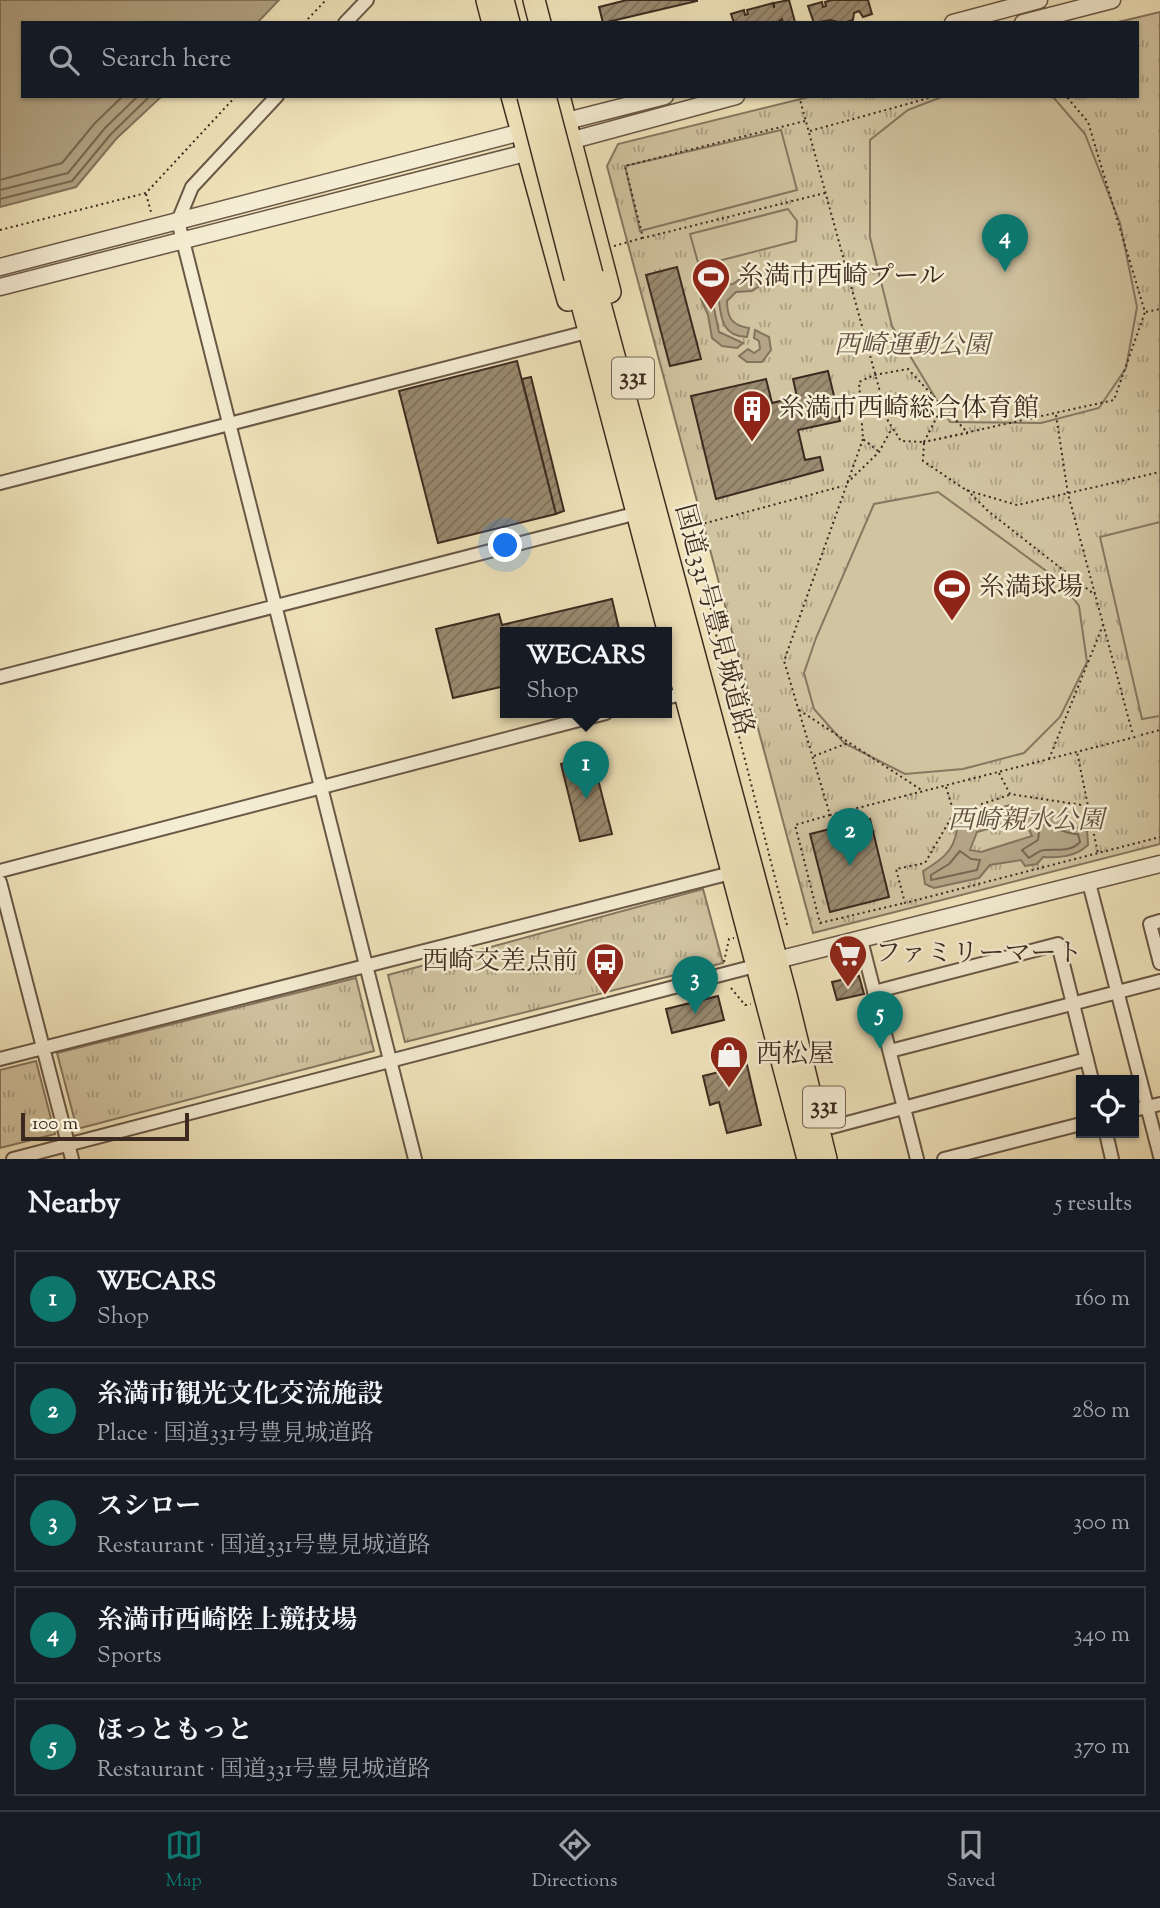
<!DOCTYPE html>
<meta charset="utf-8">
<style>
body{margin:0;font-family:"Sorts Mill Goudy","Noto Serif JP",serif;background:#20242c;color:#f1f3f6}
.controls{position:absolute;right:21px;bottom:21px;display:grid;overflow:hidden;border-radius:0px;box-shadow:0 2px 5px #0004}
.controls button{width:63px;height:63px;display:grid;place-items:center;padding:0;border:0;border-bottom:2px solid #363941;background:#171b24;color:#f1f3f6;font:35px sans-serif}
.scale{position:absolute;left:21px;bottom:18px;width:168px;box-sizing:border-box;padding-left:7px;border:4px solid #3c2a20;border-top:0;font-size:19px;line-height:24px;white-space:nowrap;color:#3c2a20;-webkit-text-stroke:5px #f5edd3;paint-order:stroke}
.you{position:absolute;left:506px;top:546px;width:24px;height:24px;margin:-18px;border:5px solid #fff;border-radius:50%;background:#1a73e8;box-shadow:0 0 0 10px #1a73e833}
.badge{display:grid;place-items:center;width:46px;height:46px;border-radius:50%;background:#0f766e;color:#fff;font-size:23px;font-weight:700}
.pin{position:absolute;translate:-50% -58px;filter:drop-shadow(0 2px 4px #0008)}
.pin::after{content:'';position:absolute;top:37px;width:24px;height:21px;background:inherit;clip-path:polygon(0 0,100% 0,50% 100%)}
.popup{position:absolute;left:500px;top:627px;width:172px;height:91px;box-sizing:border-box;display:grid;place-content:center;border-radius:0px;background:#171b24;filter:drop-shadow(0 2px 5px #0005);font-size:23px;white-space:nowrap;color:#9ea1a6}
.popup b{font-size:26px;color:#f1f3f6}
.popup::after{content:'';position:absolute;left:50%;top:100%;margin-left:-14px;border:14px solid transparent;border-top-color:#171b24}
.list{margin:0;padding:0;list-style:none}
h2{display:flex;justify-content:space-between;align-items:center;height:91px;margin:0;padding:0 28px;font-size:30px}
h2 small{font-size:23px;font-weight:400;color:#9ea1a6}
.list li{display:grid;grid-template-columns:46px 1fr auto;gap:21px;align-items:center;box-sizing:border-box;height:98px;margin:0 14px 14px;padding:0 14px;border:2px solid #363941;border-radius:0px}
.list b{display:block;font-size:26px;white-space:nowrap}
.list p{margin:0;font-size:23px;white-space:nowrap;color:#9ea1a6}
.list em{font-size:23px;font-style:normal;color:#9ea1a6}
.icon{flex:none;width:38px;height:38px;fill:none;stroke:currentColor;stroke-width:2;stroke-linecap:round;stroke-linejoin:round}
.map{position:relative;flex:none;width:1160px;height:1159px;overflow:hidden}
.search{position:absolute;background:#171b24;box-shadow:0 2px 5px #0004;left:21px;right:21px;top:21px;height:77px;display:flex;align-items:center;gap:18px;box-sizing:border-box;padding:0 24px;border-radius:0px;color:#9ea1a6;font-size:26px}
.sheet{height:651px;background:#171b24}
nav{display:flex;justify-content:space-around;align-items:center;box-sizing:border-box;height:98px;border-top:2px solid #363941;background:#171b24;font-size:19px;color:#9ea1a6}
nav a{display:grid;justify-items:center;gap:4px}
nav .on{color:#0f766e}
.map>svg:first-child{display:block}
.park{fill:url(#park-tufts);stroke:#867760;stroke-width:2}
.garden{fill:#d1c4a1;stroke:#867760;stroke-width:2}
.water{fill:#b3a586;stroke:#83745d;stroke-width:2}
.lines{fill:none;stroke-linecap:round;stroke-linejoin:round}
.shore{stroke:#786853;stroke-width:2}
.building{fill:url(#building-hatch);stroke:#3c2a20;stroke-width:2}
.minor-casing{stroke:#695847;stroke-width:16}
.tertiary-casing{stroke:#695847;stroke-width:19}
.trunk-casing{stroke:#3c2a20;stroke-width:24}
.path{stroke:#3c2a20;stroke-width:2;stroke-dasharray:2 3.5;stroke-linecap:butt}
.minor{stroke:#f5edd3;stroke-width:12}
.tertiary{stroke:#f5edd3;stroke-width:16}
.trunk{stroke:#f0e4bb;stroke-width:21}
.trunk-bridge-casing{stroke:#3c2a20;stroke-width:24;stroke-linecap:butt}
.trunk-bridge{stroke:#f0e4bb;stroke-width:21}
.labels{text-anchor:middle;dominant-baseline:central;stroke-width:5;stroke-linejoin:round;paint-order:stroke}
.shield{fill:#f5edd3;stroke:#746456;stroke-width:2}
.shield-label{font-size:24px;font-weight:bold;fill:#3c2a20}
.poi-label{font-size:26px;fill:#3c2a20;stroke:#f5edd3;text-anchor:start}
.park-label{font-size:26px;font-style:italic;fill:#615040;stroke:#f5edd3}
.street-label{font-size:26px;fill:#3c2a20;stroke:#f5edd3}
</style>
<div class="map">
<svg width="1160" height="1159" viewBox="0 0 1160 1159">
<defs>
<pattern id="park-tufts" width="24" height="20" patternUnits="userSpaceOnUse" patternTransform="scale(1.75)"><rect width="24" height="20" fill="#d1c4a1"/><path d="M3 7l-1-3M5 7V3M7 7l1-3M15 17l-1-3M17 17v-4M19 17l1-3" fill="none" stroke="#ab9f83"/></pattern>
<pattern id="building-hatch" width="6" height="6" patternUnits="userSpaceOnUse" patternTransform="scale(1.75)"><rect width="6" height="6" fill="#9a8b71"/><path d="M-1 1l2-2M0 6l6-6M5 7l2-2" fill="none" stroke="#7f725c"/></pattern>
</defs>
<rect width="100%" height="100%" fill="#f0e4bb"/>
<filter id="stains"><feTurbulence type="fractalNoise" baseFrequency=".00286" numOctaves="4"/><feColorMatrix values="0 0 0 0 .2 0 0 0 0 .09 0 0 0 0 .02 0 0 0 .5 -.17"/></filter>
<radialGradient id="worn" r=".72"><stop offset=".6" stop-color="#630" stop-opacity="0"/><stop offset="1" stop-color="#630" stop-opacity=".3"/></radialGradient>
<path class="park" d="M1160,12V844L813,933L607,166L618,144L813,96H1137V23H1114Z
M703,889L723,963L405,1042L388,975Z
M356,978L374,1051L77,1129L57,1053Z
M36,1061L55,1134L0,1148V1070Z"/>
<path class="garden" d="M944,96H1048L1054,98L1085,134L1120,223L1137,307L1126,368L1099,408L1041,423L950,422L892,326L870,237V140L908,110Z
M781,130L797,190L640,231L625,166Z
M788,209L797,221L796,241L699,266L690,234Z
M938,492L1060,581L1079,606L1087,662L1060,717L1024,753L963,769L905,774L844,743L814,709L804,673L816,638L874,504Z
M1160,522V716L1142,719L1100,537Z"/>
<path class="water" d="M0,0H279L257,23H23V96H162L116,139L76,187L0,207Z
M748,273L757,276L758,287L752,291L736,292L727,301C727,317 732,326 749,328L747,337C720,336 721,315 718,294H711L719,332L743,343L737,348L722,346L712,338L708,315L701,299L702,292L708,285L733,284Z
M755,330L769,337L771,350L762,362H747L739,356L748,349L754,353L760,349L759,341L754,338Z
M1010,805L1009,823L977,832L970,850L981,852L1032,836L1027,825L1012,822L1014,806L1062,819L1064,827L1087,828L1088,845C1075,857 1059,858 1043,857L1037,864L1025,866L1021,860L990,865L979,878L934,888L925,884L923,871C947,857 957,847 958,819Z"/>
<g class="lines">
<path class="shore" d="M0,180L62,163L95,123L123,96
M0,190L68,173L105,128L138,96
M0,199L72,181L111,134L150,96
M1040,824C1055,825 1062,834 1078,834L1080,842C1071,852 1058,849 1045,850C1039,850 1034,855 1029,858L1022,850L1038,840Z
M960,851L971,859L980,860L977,870L931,880V875L949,864Z"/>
</g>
<path class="building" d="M627,0H697V1L603,23L599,7Z
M789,0L795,22L783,23L782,19L777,23H734L731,14L744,10L745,15L748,14L747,10L773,3L774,8V3Z
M832,0H868L872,14L863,17L859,11L854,13L853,20L843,23L830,20L814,23L808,6L822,2L823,7L826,6L825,2Z
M677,267L701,359L670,366L646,275Z
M517,361L556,514L438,543L399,391Z
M828,371L840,421L798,430L805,460L820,457L823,470L716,499L691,396L766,379L772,403L797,397L793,379Z
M531,377L564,511L556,514L522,379Z
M612,599L620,633H505V686L453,698L436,629L499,614L502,625Z
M592,756L612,834L580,841L561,764Z
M870,819L889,897L830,912L810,834Z
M859,976L864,994L837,1000L832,982Z
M718,996L724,1020L672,1033L666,1009Z
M747,1065L761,1125L727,1133L719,1102L710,1105L703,1076Z"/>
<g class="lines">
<g class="minor-casing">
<path id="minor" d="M345,23L367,0
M277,96L192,187L178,221L415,1159
M0,483L579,334
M0,677L626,516
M666,698L685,693
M0,871L606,713
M0,882L72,1159
M1089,883L1160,1156
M1160,921L1150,924L1160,963
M861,940L917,1159
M874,992L1058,944L1092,1080
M890,1051L1160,981
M0,1059L731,873
M1134,1110L1160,1104
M832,1127L1087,1059
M1106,1133L1112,1159
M13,1159L755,966
M944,1159L1081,1124"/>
</g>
<g class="tertiary-casing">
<path id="tertiary" d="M953,23L1039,0
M1023,23L1112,0
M555,124L665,96
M562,143L736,96
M0,267L533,129
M0,287L537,150
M769,962L1160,864"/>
</g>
<g class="trunk-casing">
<path id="trunk" d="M487,0L493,23
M503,0L509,23
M534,0L540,23
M512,96L568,300
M559,96L610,292
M592,274L786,995L826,1159
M575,278L808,1159"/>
</g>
<path class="path" d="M304,23L326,0
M799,96L888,421L901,441L924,442L923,461L966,490L1017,505L1160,472
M805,121L625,166L643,238L825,193
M810,131L936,96
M146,194L151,212
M0,230L146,193L236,96
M614,246L642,238
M1146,312L1160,309
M1056,415L1068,494L1133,735
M968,433L924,442L1114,400L1145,312L1088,122L1066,96
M863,439L784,661L830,815L1139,736
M924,442L942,407
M878,451L863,439L859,382L874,375L908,369L967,432
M847,483L879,452L892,428
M967,490L988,511L1095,595
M799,710L923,791
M1141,735L1160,730
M814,756L848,743
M1049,759L1103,625
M999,773L1010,794L1088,806L1077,752
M946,787L954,813L925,863L896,869L905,903L1160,837
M1088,807L1098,853
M955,813L1009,795
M830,815L795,825L820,923L904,903
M787,925L729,697L709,600L691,527L843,486
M724,962L729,939L734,938
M731,988L745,1005L751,1004"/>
<use href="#minor" class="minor"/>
<use href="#tertiary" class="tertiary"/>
<use href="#trunk" class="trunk"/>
<g class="trunk-bridge-casing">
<path id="trunk-bridge" d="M528,96L575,278
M545,96L592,274"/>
</g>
<use href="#trunk-bridge" class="trunk-bridge"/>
</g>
<defs>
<g id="stadium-pin" transform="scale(2.0125)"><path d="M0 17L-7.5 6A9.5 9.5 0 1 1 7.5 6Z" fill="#8f2418" stroke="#f5edd3"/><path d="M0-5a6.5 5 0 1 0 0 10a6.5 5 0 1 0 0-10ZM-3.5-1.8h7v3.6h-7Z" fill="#fff"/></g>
<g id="building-pin" transform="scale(2.0125)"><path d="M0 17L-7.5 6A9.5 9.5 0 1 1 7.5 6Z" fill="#8f2418" stroke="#f5edd3"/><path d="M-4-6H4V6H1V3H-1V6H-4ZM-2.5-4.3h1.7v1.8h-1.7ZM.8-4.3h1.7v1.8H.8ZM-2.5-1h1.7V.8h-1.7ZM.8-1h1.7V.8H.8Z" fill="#fff"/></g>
<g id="supermarket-pin" transform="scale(2.0125)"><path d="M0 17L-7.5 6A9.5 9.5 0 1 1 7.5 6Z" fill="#8f2418" stroke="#f5edd3"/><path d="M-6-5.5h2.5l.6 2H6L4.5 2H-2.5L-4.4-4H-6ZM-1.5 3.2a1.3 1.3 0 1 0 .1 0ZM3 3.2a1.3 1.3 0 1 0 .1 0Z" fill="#fff"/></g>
<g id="bus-pin" transform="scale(2.0125)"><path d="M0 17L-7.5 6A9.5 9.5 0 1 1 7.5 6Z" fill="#8f2418" stroke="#f5edd3"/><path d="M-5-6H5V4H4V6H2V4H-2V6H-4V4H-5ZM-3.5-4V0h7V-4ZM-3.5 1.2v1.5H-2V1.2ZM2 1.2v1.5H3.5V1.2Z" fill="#fff"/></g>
<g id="shop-pin" transform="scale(2.0125)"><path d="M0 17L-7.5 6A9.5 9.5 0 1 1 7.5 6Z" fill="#8f2418" stroke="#f5edd3"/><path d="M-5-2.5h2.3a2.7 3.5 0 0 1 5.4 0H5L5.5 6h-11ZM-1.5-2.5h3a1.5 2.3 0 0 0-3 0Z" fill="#fff"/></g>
</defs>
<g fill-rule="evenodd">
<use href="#stadium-pin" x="711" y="277"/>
<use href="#building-pin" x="752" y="409"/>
<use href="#stadium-pin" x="952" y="588"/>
<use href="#supermarket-pin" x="848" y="954"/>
<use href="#bus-pin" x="605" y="962"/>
<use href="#shop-pin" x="729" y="1055"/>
</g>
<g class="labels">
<g class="shield">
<rect x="612" y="357.5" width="42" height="41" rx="5"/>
<rect x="803" y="1086.5" width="42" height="41" rx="5"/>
</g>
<g class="shield-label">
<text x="633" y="378">331</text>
<text x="824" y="1107">331</text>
</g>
<g class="poi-label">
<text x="738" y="277">糸満市西崎プール</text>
<text x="779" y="409">糸満市西崎総合体育館</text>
<text x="979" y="588">糸満球場</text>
<text x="875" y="954">ファミリーマート</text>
<text x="578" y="962" text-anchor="end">西崎交差点前</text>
<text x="756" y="1055">西松屋</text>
</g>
<g class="park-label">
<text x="912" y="346">西崎運動公園</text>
<text x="1026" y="821">西崎親水公園</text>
</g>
<g class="street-label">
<text transform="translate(713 620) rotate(75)">国道331号豊見城道路</text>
</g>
</g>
<rect width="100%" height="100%" filter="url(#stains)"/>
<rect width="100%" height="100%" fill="url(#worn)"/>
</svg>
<div class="controls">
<button><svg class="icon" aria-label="locate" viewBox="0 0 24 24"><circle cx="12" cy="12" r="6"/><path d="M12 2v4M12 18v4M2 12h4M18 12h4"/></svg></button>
</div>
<div class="scale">100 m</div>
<div class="you"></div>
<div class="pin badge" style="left:586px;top:799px">1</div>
<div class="popup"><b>WECARS</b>Shop</div>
<div class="pin badge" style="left:850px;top:866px">2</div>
<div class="pin badge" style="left:695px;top:1014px">3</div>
<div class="pin badge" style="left:1005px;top:272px">4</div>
<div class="pin badge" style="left:880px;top:1049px">5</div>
<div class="search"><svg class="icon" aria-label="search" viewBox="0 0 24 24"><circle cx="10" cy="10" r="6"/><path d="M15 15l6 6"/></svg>Search here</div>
</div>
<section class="sheet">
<h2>Nearby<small>5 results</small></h2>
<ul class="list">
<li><span class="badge">1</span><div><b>WECARS</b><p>Shop</p></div><em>160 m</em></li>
<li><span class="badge">2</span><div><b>糸満市観光文化交流施設</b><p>Place · 国道331号豊見城道路</p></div><em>280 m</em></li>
<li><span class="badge">3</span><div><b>スシロー</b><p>Restaurant · 国道331号豊見城道路</p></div><em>300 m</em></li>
<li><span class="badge">4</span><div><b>糸満市西崎陸上競技場</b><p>Sports</p></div><em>340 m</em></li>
<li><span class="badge">5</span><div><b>ほっともっと</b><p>Restaurant · 国道331号豊見城道路</p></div><em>370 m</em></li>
</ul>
</section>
<nav>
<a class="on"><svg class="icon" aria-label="map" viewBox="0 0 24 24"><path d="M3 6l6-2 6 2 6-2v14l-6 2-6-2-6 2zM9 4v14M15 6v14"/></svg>Map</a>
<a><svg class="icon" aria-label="directions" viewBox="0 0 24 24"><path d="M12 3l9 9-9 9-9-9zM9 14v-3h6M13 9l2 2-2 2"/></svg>Directions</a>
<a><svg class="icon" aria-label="saved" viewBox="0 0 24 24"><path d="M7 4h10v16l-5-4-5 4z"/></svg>Saved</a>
</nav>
